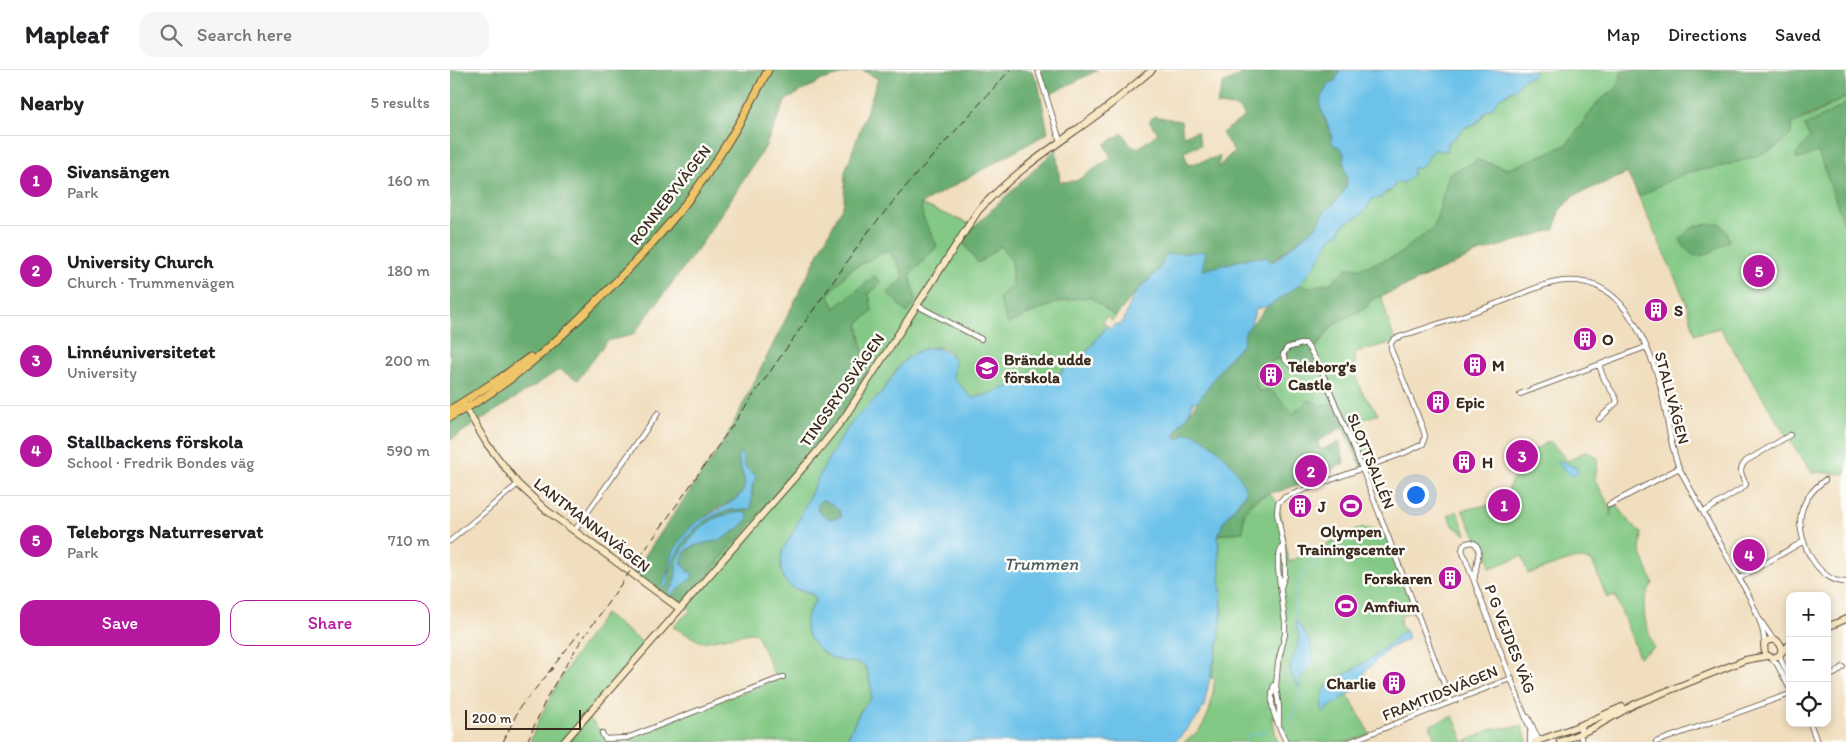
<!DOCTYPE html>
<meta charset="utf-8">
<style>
body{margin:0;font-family:Itim,sans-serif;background:#f6f6f6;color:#202124}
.controls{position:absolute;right:15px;bottom:15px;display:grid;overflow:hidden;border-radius:10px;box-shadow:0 2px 8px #0003}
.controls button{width:45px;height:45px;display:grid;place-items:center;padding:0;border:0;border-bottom:1px solid #e0e0e0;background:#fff;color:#202124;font:25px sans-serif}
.scale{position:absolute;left:15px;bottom:12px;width:116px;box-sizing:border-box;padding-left:5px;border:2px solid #3b2a1e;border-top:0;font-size:14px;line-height:18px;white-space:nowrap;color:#3b2a1e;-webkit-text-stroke:4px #fdfcf7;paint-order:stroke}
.you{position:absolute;left:965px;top:424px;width:18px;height:18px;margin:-12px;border:4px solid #fff;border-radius:50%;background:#1a73e8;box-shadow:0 0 0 8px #1a73e833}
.badge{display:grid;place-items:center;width:32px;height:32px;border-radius:50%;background:#b5179e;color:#fff;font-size:16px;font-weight:700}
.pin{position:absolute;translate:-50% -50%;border:2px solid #fff;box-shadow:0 1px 5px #0006}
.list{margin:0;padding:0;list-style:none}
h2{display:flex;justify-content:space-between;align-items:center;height:65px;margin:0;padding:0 20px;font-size:21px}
h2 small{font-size:16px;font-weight:400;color:#757577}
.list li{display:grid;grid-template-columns:32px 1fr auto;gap:15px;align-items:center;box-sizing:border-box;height:90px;padding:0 20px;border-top:1px solid #e0e0e0}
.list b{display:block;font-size:19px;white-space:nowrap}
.list p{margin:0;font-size:16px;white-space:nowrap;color:#757577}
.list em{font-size:16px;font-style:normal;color:#757577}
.actions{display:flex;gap:10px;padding:15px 20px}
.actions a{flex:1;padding:11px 0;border:1px solid #b5179e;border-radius:15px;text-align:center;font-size:18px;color:#b5179e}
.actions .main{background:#b5179e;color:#fff}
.icon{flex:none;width:28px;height:28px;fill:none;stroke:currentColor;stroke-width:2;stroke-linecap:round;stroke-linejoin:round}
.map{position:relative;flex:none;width:1396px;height:672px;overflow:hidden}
header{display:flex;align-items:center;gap:30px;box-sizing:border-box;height:70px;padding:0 25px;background:#fff;border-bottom:1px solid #e0e0e0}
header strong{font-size:24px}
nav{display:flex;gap:28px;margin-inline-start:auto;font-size:18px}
.search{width:350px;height:45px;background:#f6f6f6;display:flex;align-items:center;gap:12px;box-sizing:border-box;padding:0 18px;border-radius:15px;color:#757577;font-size:19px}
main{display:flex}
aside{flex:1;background:#fff}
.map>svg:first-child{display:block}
.green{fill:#83c985;stroke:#5f7a52}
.forest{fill:#6aad72;stroke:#526c48;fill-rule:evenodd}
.water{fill:#6dc2ea;stroke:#547684;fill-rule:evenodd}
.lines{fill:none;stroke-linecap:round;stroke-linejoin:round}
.stream{stroke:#6dc2ea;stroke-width:1}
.street-casing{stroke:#564536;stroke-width:6}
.secondary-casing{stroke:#564536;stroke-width:8}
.primary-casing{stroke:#564536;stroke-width:9}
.street{stroke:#fff;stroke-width:4.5}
.secondary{stroke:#f8e8c3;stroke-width:6}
.primary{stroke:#eec569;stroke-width:7}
.rail{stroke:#3b2a1e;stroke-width:1;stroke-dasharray:8 4;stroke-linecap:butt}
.labels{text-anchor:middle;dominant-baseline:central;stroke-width:5;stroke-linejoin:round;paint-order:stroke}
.street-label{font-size:16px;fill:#3b2a1e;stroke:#fdfcf7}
.poi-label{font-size:16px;font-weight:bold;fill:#3b2a1e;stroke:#fdfcf7;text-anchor:start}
.water-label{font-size:18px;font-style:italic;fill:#4c5f65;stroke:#fdfcf7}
</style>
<header>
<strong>Mapleaf</strong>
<div class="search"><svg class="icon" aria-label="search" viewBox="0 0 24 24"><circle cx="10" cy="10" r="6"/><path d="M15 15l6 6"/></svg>Search here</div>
<nav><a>Map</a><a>Directions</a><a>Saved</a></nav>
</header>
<main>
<aside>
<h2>Nearby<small>5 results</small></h2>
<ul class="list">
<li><span class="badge">1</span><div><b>Sivansängen</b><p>Park</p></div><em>160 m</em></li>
<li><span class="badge">2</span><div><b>University Church</b><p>Church · Trummenvägen</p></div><em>180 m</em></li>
<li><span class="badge">3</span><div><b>Linnéuniversitetet</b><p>University</p></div><em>200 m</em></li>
<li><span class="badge">4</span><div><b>Stallbackens förskola</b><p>School · Fredrik Bondes väg</p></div><em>590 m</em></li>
<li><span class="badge">5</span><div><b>Teleborgs Naturreservat</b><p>Park</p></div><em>710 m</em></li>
</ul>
<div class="actions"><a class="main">Save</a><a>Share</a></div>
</aside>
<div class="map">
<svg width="1396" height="672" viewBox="0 0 1396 672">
<rect width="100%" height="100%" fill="#fdfcf7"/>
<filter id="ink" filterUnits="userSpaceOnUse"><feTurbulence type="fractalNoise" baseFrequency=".02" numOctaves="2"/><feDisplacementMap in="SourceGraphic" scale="10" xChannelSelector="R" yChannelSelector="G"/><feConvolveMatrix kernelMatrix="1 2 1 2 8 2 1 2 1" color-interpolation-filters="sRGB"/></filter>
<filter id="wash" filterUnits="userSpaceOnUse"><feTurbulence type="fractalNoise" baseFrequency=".0096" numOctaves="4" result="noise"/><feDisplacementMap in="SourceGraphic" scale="20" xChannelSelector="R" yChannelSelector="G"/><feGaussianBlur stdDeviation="1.12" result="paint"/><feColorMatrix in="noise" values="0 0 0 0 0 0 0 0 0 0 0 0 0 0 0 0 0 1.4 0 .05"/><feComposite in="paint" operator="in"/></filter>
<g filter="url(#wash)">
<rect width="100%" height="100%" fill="#f0debe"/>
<path class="green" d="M890,0L799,188L754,200L685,223L662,251L656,246L653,253L657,256L628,293L616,296L611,303L593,306L589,311L522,328C516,324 507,316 504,309C500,299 511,279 487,277C474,277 461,284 453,292C444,301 439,314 431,323C420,335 407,346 397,359C375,390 360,425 344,460C339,473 326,487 332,502C334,507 345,520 350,521C357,523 361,522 366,529C364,535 359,540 357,546C351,566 371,585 388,590C398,593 403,590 415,596C420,607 422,617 421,629C407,640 404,657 395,672H80C97,626 126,583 155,544L197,576L137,645L152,663L155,669L177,668L326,609L306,562L251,572L223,557L241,540L233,533L379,363L417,306L408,253L422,242L419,224L431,213L425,206L385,238L378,225L401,199L438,180L447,192L454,209L438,223L460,205L487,176L473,148L470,134L525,156L511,169L528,193L551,176L562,191V214L558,254C586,240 609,229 641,226L665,247L767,98L781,84Z
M1084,0H1330L1357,48L1396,27V404L1362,402L1337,367L1270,258L1245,264L1236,232L1178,103L1123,126L1109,141L1105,159C1078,167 1049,173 1023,185C992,199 962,214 931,226L944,269L941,273L906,282C903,296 906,312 914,325C918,332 925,336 928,344L913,350L914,353L911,355L926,396L913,401L882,333L844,343L821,320L808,321L805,311C811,302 819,289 831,289L838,296L854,294L885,253L917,237L886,207L881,213L859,217L849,215L880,170L885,164L889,163C892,151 901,152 910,145C915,142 919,134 922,129C929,128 933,123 940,122L946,112L953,113L963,97H971L984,80L997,81L998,72L1007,66L1013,58L1024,55L1033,47V44L1043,37L1050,27L1058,24Z
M1100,371L1118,391L1136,381L1148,388L1145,410L1159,435L1161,446L1162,434L1165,432L1180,453L1192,463L1190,481L1203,513C1187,537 1196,553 1204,578L1189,587L1165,525L1157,528L1142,491L1126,488L1078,504L1072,486L1040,498L1038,484L1030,474L1012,440L1055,432L1061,411L1069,401L1066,390Z
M819,423L828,433L839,492L911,458L937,462L966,540L952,545L950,553L959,568L938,579L914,603L918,610L898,625L920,664L897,672H838L832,657L822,646L827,672H734C738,669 743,666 747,662C761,648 762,628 765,609L761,608L769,569L772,542L768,465L792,462C794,436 796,434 819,423Z
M1007,441L1016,464L1004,457L998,445Z
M1003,646L1014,672L1042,659L1071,656L1078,672H986L980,655Z"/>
<path class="forest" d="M0,0H409L372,10L336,30L314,79L252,173L183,265L157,271L128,310L109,300L0,370Z
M412,0H581L588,12L598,63L471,134L473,148L487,176L460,205L466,230L457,243L438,223L454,208L447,192L438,180L401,199L378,225L385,238L425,206L431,213L419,224L422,242L408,253L417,306L379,363L233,533L225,534L183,503L275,370L394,133L395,102L428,9ZM288,385L297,399L301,401L303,414L301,437L299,440C257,434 220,477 217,515L213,512C219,505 218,496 221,487C226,475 246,456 256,446C268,435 289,433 295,416ZM290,442H294V454C287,460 279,466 271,469C257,475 231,472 232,495L238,502L221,525L219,522C227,513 225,502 228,492C231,478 251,457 263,450C271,445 282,444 290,442Z
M588,0H648L597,26Z
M799,0H890C888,3 887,9 885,11C879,18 877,16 872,26C866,40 882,61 884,76L888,75L894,83C891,105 906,107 888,129C884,134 881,137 875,140L869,154L821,192L816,187L799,188L754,200H752L753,198L714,191L709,199L685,223L665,247L641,227C609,229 586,240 558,254L549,229L562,214V191L551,176L528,193L511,169L606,79L610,112L626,111L661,88L655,74L673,63L681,76L688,78L708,63L699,51L704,46L731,51L733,66L747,61L751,75L734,82L738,95L770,86L768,97L784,82L772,63L795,46L787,37L766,35L773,14Z
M1172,0H1396V27L1342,54L1341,65L1327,77L1307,86L1266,98L1239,102L1222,109L1189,127L1177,103L1123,126L1109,141L1105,159L1024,184L1003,195L971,208L963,213L921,230L917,237L885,253L865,278L864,295L843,297L836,291L825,289L812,300L805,311L808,321L821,320L844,343L859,330L871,336L882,333L885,334L894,356L867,372L871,380L890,372L894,393L876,402H865L861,410L830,421L819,423L801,432L794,444L793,462L768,465L774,451L795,425C782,385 769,380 733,364L731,368L728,369L724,364L772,297L793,274L795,262L800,256L817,237L849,215L860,217L881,213L897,198H911L946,186L984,157L999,104L1028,90L1059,99L1116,75L1149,31L1167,18Z
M1396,34V159L1368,82L1347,90L1346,84L1360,67L1354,56Z
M1271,154L1277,163L1279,171C1257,184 1245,197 1230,170C1243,152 1250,155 1271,154Z
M370,430C380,431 391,437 391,447C379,452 362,445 370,430Z"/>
<path class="water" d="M890,0H1084V5L1072,10L1065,20C1060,20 1056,25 1050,27L1043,37L1033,44V47L1023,55L1013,58L1007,66L998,72L997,81L984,80C978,86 977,94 968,99L963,97C964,107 960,107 953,113L946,112C943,119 942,121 934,123L931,128L922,129C919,134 915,142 910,145C900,152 893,150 889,164H885L880,170L864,197L849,215L819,236L806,239L800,256L795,262L793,274L777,290L748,331L743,332L737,347L730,354L724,366L727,369L731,368L733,364C737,364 741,363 745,364C765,373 791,401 796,422L774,451L768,465L772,542L769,570L756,625L755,633L749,646L725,672H395C404,657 408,640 421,629C422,617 420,607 415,596C403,590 398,593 388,590C372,585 350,566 357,546C360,540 364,535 366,528C357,516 337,525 332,503C330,496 331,487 333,480C336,473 341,467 344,460C360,425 375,390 397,359C406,346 420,335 431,323C443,309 448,292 465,283C480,274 495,277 505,290L503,307L520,326L522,328C541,326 573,307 589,311L593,306L611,303L616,296L628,293L657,256L661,259L665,254L670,255C678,247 678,232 686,223C696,210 712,203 715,185L756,181L752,200H754L799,188L817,187L821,192L824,191L869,154L875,140C881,137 884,134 888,129C906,108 891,105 894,83L888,76H884L881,69L882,65L870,37L871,28L878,15L885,11ZM373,430C381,433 391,438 391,447L380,449L368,442L367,437L370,431Z
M288,383L292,384L295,397L306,406L302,417L301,437L299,440C262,434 228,468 220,502C219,508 217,511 217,517L214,518C212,512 216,506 218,501C220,498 219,494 220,490C222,481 237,461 243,455C255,445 287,433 293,421C299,410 287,395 288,383Z
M1108,390L1127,398L1128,401L1126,405L1121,406L1107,393Z
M290,442L298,444V446C297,452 294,454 289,458C282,463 276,468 268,470C254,475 231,472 232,495L237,498L238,502L241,501L243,507L221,525L219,522C227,514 225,503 227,493C230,478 251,456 264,449C272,445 282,444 290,442Z
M846,550C861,571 874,590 848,610L850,616L848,617C834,594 842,596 848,573C850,566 846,558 846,550Z
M956,561L959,568L938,579L914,603L918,610L873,642C870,633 873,622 878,614C898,602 920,591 938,575C945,570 947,563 956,561Z"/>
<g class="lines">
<path class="stream" d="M846,550C839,520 855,487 887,482C895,481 902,483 910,483
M841,651L853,624L848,617
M795,672L800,664L811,663L818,660"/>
</g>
</g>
<g filter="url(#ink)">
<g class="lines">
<g class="street-casing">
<path id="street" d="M588,0L610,71
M466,235L531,269
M1149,295L1154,309L1166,328L1167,332L1149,349
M871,299L864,295L843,297L836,291L833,285L837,278L855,273C863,283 868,293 873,304L913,401L1001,632
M1070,324L1196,277
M1375,410C1363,419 1354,429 1351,444C1346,469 1368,513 1396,512
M1159,435L1229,398
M1254,442L1294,417L1296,414C1291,405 1288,399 1296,391L1340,365
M125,460L208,343
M0,471L68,414
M1290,508L1354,471
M1024,511L1012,480L1014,474L1021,472L1026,474L1029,481L1024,511L1085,672
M831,517L835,505V497L834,478L827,443L828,433L835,427L954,383L973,374L975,366L973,359L941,279V273L944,269C978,257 1014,246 1048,233C1066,227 1084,217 1102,213C1164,199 1189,254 1206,301C1217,333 1217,367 1229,398L1300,528C1306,542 1315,559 1314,574
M1310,550L1323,569
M1330,584L1331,590L1340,609
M1322,588L1327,594L1340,619
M1377,607L1386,603L1393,597
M824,615C817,636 828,653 836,672
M1078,647L1089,671
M1360,653L1367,672
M1131,655L1130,664L1132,672
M829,656V637L826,616L828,593L835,564V552L828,499V488L832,477
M152,663L155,669L177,668L333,607
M899,672L1062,608
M1080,672V663
M1206,672L1340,624"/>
</g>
<g class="secondary-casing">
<path id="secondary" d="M14,335L37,374L68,414L96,440L230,539
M1377,557L1396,549
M1331,583V575L1326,570H1319L1314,574L1315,584L1322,588L1328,586L1340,574
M114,672L365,384L394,348L528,141C564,101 608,74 651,42C669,28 685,14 702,0
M1085,672L1131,655L1172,637
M1110,672L1143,658L1185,634L1295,590L1317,586"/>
</g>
<g class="primary-casing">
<path id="primary" d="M0,340L49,309L80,287
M0,347C54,320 100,278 142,236C168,210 194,183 217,156C258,109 290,55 318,0"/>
</g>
<use href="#street" class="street"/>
<use href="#secondary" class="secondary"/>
<use href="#primary" class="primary"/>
<path class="rail" d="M98,603L130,562
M53,672L70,637L103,598
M77,672L98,625L127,577L418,162L462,109L560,0"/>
</g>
</g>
<defs>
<g id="building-disc" transform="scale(1.25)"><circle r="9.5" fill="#b5179e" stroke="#fdfcf7"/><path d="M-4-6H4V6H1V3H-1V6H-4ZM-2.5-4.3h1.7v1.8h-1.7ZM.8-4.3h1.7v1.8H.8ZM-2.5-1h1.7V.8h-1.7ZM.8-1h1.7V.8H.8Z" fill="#fff"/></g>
<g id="school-disc" transform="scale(1.25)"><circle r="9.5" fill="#b5179e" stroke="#fdfcf7"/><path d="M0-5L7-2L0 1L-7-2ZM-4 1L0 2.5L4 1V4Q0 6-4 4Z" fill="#fff"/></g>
<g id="stadium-disc" transform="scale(1.25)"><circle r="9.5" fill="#b5179e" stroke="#fdfcf7"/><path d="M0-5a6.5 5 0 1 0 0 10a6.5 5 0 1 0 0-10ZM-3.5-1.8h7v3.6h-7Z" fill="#fff"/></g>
</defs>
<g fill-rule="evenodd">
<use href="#building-disc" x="1206" y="240"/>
<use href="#building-disc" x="1135" y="269"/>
<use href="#building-disc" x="1025" y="295"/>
<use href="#school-disc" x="537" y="298"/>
<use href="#building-disc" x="821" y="305"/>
<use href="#building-disc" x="988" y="332"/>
<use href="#building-disc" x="1014" y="392"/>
<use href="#building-disc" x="850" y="436"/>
<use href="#stadium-disc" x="901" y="436"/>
<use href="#building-disc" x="1000" y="508"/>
<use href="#stadium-disc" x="896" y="536"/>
<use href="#building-disc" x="944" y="613"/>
</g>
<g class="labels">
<g class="street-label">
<text transform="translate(220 125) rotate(-52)">RONNEBYVÄGEN</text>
<text transform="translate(392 320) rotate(-55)">TINGSRYDSVÄGEN</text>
<text transform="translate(1222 328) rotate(75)">STALLVÄGEN</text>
<text transform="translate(921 391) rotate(68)">SLOTTSALLÉN</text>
<text transform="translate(142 455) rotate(38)">LANTMANNAVÄGEN</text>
<text transform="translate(1060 569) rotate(69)">P G VEJDES VÄG</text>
<text transform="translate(990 623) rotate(-22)">FRAMTIDSVÄGEN</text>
</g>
<g class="poi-label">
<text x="1224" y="240">S</text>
<text x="1152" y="269">O</text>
<text x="554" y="289">Brände udde<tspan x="554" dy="18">förskola</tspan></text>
<text x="1042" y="295">M</text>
<text x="838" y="296">Teleborg's<tspan x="838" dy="18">Castle</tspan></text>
<text x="1006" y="332">Epic</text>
<text x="1032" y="392">H</text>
<text x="868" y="436">J</text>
<text x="901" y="461" text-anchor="middle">Olympen<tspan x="901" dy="18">Trainingscenter</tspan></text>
<text x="982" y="508" text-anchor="end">Forskaren</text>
<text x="914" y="536">Amfium</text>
<text x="926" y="613" text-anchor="end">Charlie</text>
</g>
<g class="water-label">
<text x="591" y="494">Trummen</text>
</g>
</g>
</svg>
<div class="controls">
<button>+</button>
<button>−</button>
<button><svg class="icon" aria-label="locate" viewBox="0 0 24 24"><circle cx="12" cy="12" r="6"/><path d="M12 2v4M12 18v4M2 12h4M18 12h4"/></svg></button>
</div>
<div class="scale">200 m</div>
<div class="you"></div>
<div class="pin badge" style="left:1054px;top:435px">1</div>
<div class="pin badge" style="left:861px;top:401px">2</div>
<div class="pin badge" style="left:1072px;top:386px">3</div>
<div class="pin badge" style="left:1299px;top:485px">4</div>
<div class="pin badge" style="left:1309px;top:201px">5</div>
</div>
</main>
